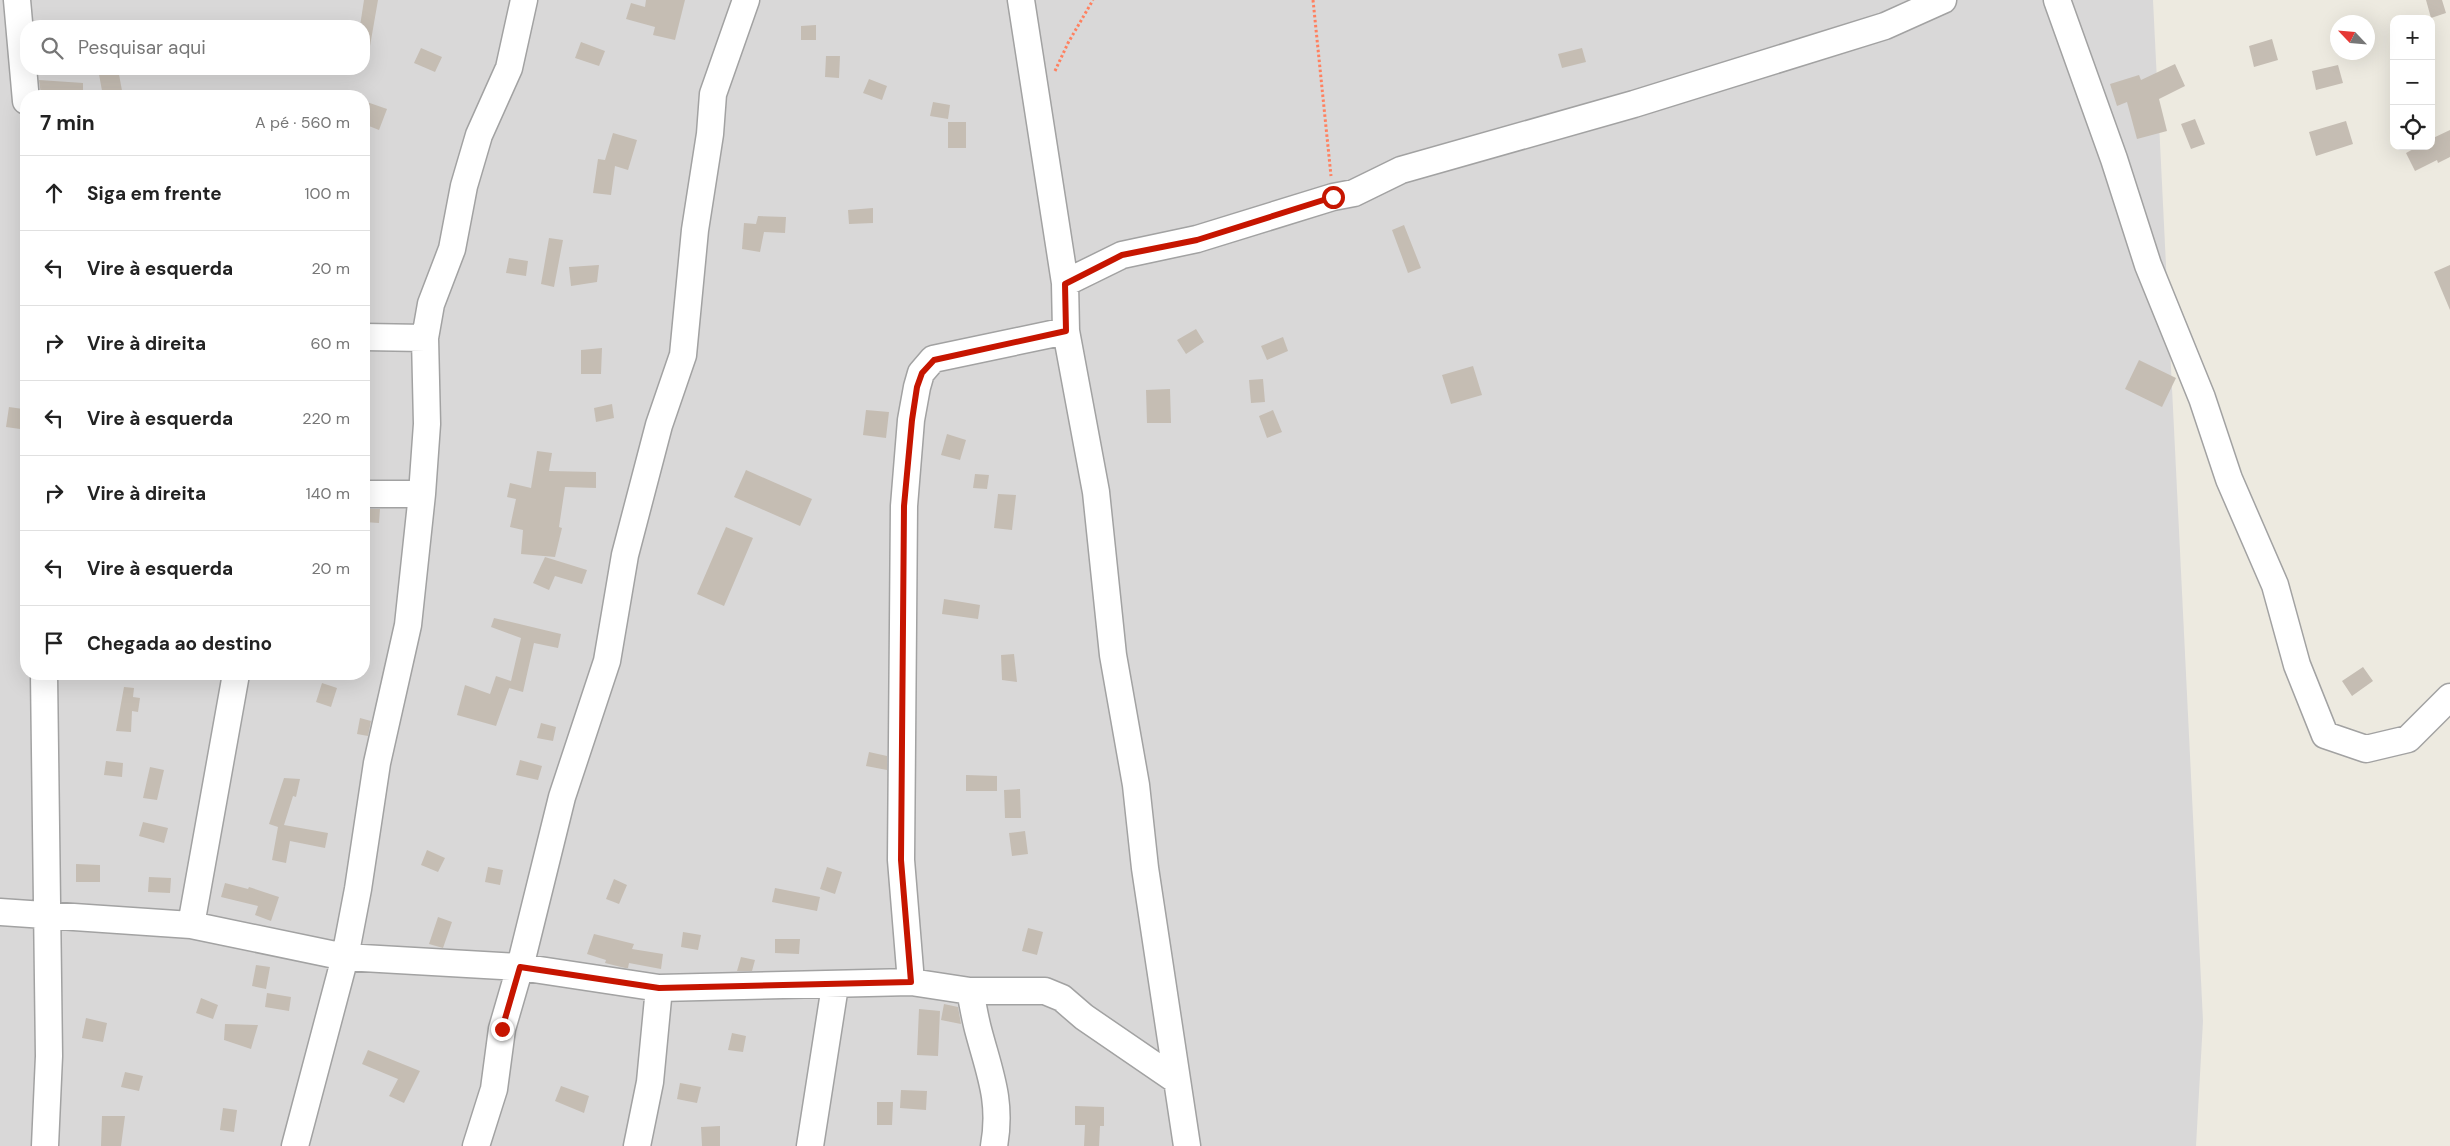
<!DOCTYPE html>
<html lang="pt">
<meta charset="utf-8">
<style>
body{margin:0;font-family:"DM Sans",sans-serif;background:#f2f2f2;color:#222}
.controls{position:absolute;right:15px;top:15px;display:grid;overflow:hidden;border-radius:10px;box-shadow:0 5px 20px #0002}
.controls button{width:45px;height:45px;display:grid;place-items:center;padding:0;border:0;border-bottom:1px solid #e0e0e0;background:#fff;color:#222;font:25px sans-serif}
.compass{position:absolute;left:2330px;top:15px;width:45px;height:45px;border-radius:50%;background:#fff;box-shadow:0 5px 20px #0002;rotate:296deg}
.stop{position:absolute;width:15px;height:15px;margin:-11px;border:4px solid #c61500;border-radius:50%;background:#fff}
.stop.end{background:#c61500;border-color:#fff;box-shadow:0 1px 5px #0008}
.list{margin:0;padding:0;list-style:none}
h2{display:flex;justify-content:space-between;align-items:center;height:65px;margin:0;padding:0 20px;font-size:21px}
h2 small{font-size:16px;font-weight:400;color:#767676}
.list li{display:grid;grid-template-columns:32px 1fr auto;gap:15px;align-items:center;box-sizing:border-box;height:75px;padding:0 20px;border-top:1px solid #e0e0e0}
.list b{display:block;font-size:19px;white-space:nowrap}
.list em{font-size:16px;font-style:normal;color:#767676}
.icon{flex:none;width:28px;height:28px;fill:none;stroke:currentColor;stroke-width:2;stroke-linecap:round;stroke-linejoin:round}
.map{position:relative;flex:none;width:2450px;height:1146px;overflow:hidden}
.search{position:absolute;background:#fff;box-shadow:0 5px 20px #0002;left:20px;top:20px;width:350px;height:55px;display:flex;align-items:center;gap:12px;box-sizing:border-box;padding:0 18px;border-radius:20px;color:#767676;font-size:19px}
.panel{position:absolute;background:#fff;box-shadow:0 5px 20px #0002;left:20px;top:90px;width:350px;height:590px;border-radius:20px}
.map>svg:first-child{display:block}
.residential{fill:#d9d8d8;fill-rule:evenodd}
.building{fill:#c5bdb3}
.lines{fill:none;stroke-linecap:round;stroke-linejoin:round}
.minor-casing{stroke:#a2a2a2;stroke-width:29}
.path{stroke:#ff805f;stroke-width:3;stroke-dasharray:2.5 2.5;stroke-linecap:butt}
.minor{stroke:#fff;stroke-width:26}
.route{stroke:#c61500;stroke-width:6}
</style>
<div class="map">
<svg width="2450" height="1146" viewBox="0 0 2450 1146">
<rect width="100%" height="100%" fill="#edeae0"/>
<path class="residential" d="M0,0H2153L2203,1021L2196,1146H0ZM26,26H364V69H26ZM26,96H364V674H26Z"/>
<path class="building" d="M364,0H378L370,46H364V26H360Z
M646,0H685L675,40L653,35L655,27L626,19L631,3L645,7Z
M2426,0H2442L2446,13L2431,18Z
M816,25V40H801V26Z
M2272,39L2278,60L2254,67L2249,46Z
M581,42L605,51L599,66L575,58Z
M421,48L442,57L435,72L414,63Z
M1582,48L1586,62L1562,68L1558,54Z
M826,56H840L839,78L825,77Z
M2175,64L2185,86L2159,99L2167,131L2137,139L2127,102L2117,106L2110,84L2139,75L2141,80Z
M2338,65L2343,83L2316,90L2312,71Z
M98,69H118L123,96H103Z
M869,79L887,86L882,100L863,93Z
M39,80L83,83V93L41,95Z
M364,101L387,109L379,130L364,124Z
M933,102L950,105L948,119L930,116Z
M2195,119L2205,144L2191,149L2181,124Z
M2346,121L2353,144L2316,156L2309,132Z
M948,122H966V148H948Z
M2450,130V157L2438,163L2437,160L2415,171L2406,153L2419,146H2431V139Z
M613,133L637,140L628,170L615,166L611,195L593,193L598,159L605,160Z
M873,208V223L849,224L848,210Z
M758,216L786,217L785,233L764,232L760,252L742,249L744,223L756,224Z
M1404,225L1421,268L1408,273L1392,230Z
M549,238L563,240L554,287L541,284Z
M509,258L528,261L526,276L506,273Z
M599,265L597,282L571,286L569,267Z
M2450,265V310L2434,272Z
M1196,329L1204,342L1186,354L1177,340Z
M1283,337L1288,351L1267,360L1261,346Z
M602,348L601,374H581V350Z
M2139,360L2176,378L2162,407L2125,389Z
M1473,366L1482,395L1451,404L1442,375Z
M1263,379L1265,402L1251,403L1249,380Z
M1170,389L1171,423H1147L1146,390Z
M612,404L614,418L596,422L594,408Z
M9,407L23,409L20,429L6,427Z
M866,410L889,412L886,438L863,435Z
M1273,410L1282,432L1267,438L1259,416Z
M947,434L966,440L960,460L941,455Z
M537,451L552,453L549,471L596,472V488L565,487L559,527L562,528L555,557L521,554L523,530L510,527L516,499L507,497L510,483L531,488Z
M746,470L812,499L800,526L734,497Z
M975,474L989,475L987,489L973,488Z
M998,494L1016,495L1012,530L994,528Z
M364,509H380L379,523L364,522Z
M726,527L753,538L724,606L697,594Z
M545,557L587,570L582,584L555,576L549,590L533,583Z
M944,599L980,605L978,619L942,614Z
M494,618L561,634L558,648L534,643L523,692L509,688L511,683L496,726L457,715L465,685L490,694L496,676L511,681L521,638L491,627Z
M1014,654L1017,682L1002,680L1001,655Z
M2363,667L2373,681L2352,696L2342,681Z
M322,683L337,688L331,707L316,702Z
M124,687L134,688L133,697L140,698L138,712L132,711L131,732L116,731Z
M360,718L371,721L368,736L357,734Z
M541,723L556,727L553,741L537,738Z
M869,752L887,756V770L866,766Z
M520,760L542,766L538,780L516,775Z
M106,761L123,763L122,777L104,775Z
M150,767L164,770L157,800L143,798Z
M966,775L997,776V791H966Z
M284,778L300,779L296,797L293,796L284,825L328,833L325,848L290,841L286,863L272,860L278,827L269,824Z
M1020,789L1021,818H1005L1004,790Z
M143,822L168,828L164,843L139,836Z
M1025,831L1028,854L1012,856L1009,833Z
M427,850L445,858L438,872L421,865Z
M76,864L100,865V882H76Z
M488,867L503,870L500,885L485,882Z
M827,867L842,872L835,894L820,889Z
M149,877L171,878L170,893L148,892Z
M614,879L627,885L619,904L606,899Z
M225,883L248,889L249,887L279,897L271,921L255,915L258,906L221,897Z
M775,888L820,897L817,911L772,902Z
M438,917L452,922L443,948L429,944Z
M1028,928L1043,932L1037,955L1022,951Z
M683,932L701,935L698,950L681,947Z
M594,934L634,944L632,949L663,954L661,969L629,963L628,968H625L605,963L606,960L587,954Z
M775,939H800L799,954L775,953Z
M741,957L755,960L752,971H737Z
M256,965L270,967L266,989L252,986Z
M267,993L291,997L289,1011L265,1007Z
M201,998L218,1005L213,1019L196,1013Z
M944,1004L958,1007L961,1024L941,1020Z
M919,1009L940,1011L938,1056L917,1055Z
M86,1018L107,1023L103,1042L82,1038Z
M225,1024L258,1025L251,1049L224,1040Z
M732,1033L746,1036L743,1052L728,1050Z
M368,1050L420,1071L404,1103L389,1096L398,1079L362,1064Z
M125,1072L143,1076L139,1091L121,1087Z
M680,1083L701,1087L697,1103L677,1099Z
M561,1086L589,1096L584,1113L555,1101Z
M901,1090L927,1091L926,1110L900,1108Z
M877,1102H893L892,1125H877Z
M1075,1106L1104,1107V1126H1100L1099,1146H1084L1085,1125H1075Z
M223,1108L237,1110L234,1132L220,1130Z
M102,1116H125L121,1146H101Z
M720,1126V1146H702L701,1127Z"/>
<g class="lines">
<g class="minor-casing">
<path id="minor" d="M17,0L26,101
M1021,0L1065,283L1066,331L1096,492L1113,655L1136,785L1145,868L1187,1146
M2057,0L2114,159L2148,265L2202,398L2229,479L2275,585L2297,665L2325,735L2366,749L2408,739L2450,697
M1065,283L1122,255L1197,239L1333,197L1354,193L1401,170L1634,104L1885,26L1943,0
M364,337L425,338
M364,494H422
M44,674L49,1056L45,1146
M0,912L191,925L345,957L520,967L659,988L911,982L970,991H1045L1062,998L1084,1017L1176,1080
M191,925L236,674
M911,982L901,860L904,506L911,420L917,387L921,373L933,359L1066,331
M970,991C973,1005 975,1019 979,1033C990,1074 1002,1102 994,1146
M295,1146L345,957L358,889L377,763L408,625L422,494L427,424L425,338L431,304L452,249L464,186L479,135L509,68L524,0
M476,1146L494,1089L502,1029L520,967L562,797L607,661L625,555L659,425L683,355L695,230L710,134L713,94L746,0
M637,1146L650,1082L659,988
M810,1146L835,986"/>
</g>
<path class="path" d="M1313,0L1331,176
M1055,71L1068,43L1093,0"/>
<use href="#minor" class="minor"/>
</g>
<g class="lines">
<path class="route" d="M502,1029L520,967L659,988L911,982L901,860L904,506L912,420L917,387L922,373L934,360L1066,331L1065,284L1122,255L1197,240L1333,197"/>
</g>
</svg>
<div class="controls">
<button>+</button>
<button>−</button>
<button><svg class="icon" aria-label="locate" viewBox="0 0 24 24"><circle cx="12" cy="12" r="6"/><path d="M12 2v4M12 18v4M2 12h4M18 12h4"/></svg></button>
</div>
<svg class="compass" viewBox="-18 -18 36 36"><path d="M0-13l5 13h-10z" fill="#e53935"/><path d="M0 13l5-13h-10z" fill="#767676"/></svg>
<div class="stop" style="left:1333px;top:197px"></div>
<div class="stop end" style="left:502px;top:1029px"></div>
<div class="search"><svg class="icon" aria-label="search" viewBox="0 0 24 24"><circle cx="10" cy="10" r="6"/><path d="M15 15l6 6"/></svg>Pesquisar aqui</div>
<section class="panel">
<h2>7 min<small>A pé · 560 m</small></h2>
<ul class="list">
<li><svg class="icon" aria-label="ahead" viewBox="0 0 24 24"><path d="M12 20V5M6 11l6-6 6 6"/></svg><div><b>Siga em frente</b></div><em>100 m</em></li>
<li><svg class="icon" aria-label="left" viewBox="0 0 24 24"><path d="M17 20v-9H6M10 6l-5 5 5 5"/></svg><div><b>Vire à esquerda</b></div><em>20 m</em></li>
<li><svg class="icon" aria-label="right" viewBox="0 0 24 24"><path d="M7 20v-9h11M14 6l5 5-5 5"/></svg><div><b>Vire à direita</b></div><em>60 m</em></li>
<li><svg class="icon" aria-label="left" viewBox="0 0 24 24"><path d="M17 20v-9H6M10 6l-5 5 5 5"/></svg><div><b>Vire à esquerda</b></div><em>220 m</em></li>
<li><svg class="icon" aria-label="right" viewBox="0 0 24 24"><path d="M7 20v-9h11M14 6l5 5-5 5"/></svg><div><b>Vire à direita</b></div><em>140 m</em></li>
<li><svg class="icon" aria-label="left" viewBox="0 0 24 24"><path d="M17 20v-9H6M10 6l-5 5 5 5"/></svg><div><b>Vire à esquerda</b></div><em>20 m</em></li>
<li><svg class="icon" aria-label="arrive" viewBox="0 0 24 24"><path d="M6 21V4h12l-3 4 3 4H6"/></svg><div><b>Chegada ao destino</b></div></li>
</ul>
</section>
</div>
